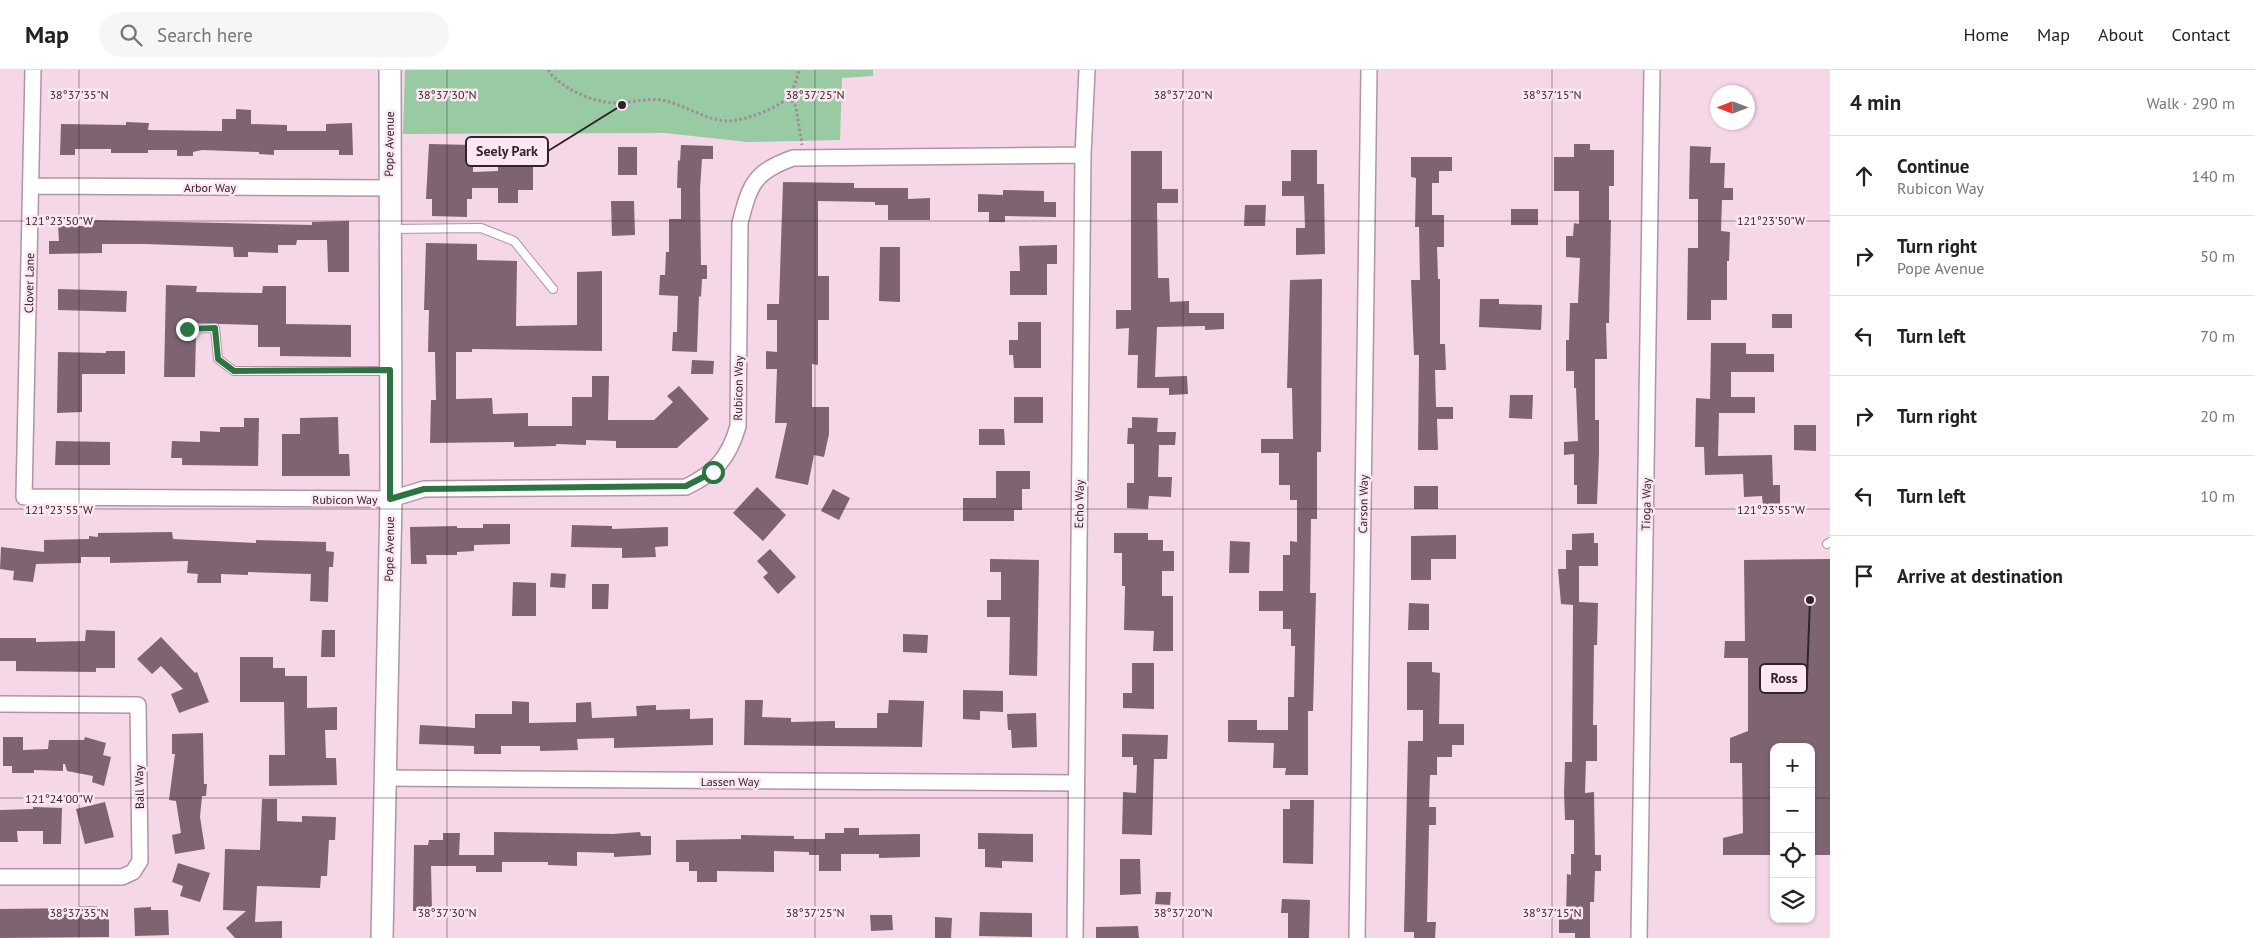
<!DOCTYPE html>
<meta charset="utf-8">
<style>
body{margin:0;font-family:"PT Sans",sans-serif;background:#f6f6f6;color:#222}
.controls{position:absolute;right:15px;bottom:15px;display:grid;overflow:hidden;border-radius:10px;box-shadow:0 1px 4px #0004}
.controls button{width:45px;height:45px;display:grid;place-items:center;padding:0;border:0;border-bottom:1px solid #e0e0e0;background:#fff;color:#222;font:25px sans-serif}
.compass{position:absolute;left:1710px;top:15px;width:45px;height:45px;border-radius:50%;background:#fff;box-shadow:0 1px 4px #0004;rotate:270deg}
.stop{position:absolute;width:15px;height:15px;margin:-11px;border:4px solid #2c7543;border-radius:50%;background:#fff}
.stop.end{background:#2c7543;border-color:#fff;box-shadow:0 1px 5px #0008}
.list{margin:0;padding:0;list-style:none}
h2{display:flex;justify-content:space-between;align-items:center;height:65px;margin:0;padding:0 20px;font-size:21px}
h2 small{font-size:16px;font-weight:400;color:#767676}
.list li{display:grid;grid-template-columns:32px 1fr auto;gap:15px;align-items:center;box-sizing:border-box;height:80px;padding:0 20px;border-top:1px solid #e0e0e0}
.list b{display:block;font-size:19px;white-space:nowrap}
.list p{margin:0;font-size:16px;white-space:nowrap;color:#767676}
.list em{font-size:16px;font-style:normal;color:#767676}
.icon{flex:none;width:28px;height:28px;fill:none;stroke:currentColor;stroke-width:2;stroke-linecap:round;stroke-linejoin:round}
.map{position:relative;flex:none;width:1830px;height:868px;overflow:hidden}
header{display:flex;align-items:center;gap:30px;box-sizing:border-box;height:70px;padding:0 25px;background:#fff;border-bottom:1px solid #e0e0e0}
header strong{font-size:24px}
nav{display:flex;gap:28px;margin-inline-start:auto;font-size:18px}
.search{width:350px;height:45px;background:#f6f6f6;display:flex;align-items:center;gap:12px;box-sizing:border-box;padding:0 18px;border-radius:28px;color:#767676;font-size:19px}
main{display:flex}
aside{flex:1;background:#fff}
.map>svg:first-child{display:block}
.green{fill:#98caa3}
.building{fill:#7e6471}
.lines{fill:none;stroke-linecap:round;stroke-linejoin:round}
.lane-casing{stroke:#b194a3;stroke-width:10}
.street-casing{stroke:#b194a3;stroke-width:18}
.secondary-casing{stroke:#b194a3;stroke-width:24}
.path{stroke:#a38c98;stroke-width:3;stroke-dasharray:2.5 2.5;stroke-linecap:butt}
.lane{stroke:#fff;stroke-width:8}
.street{stroke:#fff;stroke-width:15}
.secondary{stroke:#fff;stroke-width:21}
.route{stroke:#2c7543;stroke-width:6}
.ticks{fill:none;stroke:#2f2429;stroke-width:1;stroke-opacity:0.45}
.labels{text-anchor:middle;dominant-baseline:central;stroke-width:5;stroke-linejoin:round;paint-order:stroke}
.street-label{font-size:12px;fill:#2f2429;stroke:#ffe6f3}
.ticks-label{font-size:12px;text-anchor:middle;fill:#2f2429;stroke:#ffe6f3;stroke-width:5;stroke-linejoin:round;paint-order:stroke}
.leader{fill:none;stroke:#2f2429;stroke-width:2}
.callout-dot{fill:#2f2429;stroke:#ffe6f3;stroke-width:2}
.callout{fill:#ffe6f3;stroke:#2f2429;stroke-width:2}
.callout-label{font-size:14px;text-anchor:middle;font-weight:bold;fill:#2f2429}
</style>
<header>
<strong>Map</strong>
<div class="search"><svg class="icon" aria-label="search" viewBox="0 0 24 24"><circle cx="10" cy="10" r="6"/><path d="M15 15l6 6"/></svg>Search here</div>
<nav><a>Home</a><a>Map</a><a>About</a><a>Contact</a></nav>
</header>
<main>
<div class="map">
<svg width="1830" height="868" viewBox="0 0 1830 868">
<rect width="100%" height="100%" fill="#f6d7e7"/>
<path class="green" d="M405,0H873V6L842,8L840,70L747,72L665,63L403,64Z"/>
<path class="building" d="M236,39L251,40V54L287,55V61H326V54L352,53L353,85H339V80H274V85L259,84V82L202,80L193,82V86H177V80H148V83H111V79H75V85H60L61,54L126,55V52L149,53L148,60L222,61V49H236Z
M429,74L473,75V102L498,101V91H533V120H518V133H498V118H472V129H467V147L432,146V129H426Z
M1574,74H1590V80H1614V116H1609V150H1611L1609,253H1606L1607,289H1595V350H1599V384L1597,434H1577V415H1574V384L1564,385V372L1578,371L1576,318H1574V301H1566V270H1569L1570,233H1578L1580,188L1566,187V166H1573L1574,153L1579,154V121H1554V87H1574Z
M681,75L713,76V89H702L700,119L701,195H707V209H702L701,227L699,226L697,282L672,281L673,262H677L678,226L659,225L660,205H665L666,182H669V149H681V118H677L678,90L680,91Z
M1690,76L1711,77L1710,93H1725L1724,118H1733V130H1722L1721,161L1730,162L1729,191H1727V230H1711V250H1687L1688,178H1698V129H1689Z
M618,77H637V105H618Z
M1291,80H1317V114H1324L1325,184L1296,185V158H1305L1304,126H1282V111H1291Z
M1131,81H1162V119H1178V133H1157L1158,208H1169L1170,232L1189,231V243H1224V259L1205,260V256L1157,257L1155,307L1187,306L1188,324L1169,325V318H1137L1138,285H1128L1129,258L1116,259V240H1131Z
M1411,87H1452V101H1439V113H1432V145H1444V177H1437L1438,209H1440V274H1445L1446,300H1435L1436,337H1453V349H1437L1438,380H1418L1419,285H1414L1411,210H1420L1419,157H1415L1416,108L1411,107Z
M783,112L854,113V118H908V129L930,128V150H888V135H875V132L818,131V206H829V250H818V295L812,294V337H829V364L824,387L814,385L808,415L775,408L787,353H775L777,299H766V281L777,282V250H767V234H779Z
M1003,120L1044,121V132H1056V147L1005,146V152H989V142H978V124L1003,125Z
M611,131H634L635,165L612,166Z
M1245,135H1266L1265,156H1244Z
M1511,139H1538V155H1511Z
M88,150L312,155V152L349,151V202H328L327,170H297L296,175H278V183L248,182V187H234L233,177L145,174H102V183L49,184V171H59L58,156H88Z
M426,173L477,174V190L517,191L516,256L577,255V202L602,201V281L472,279V282H456V329L492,328L493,344L528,343V356H572V327H592V306H609L608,350H654L673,332L667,326L679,316L709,349L677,378H616V371L586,370V375L556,374V376L514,377V372L430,373L431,330H436L435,282H428L429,240H424Z
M1057,175V194H1047V225H1010V201H1020L1019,176Z
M880,177H900V232L879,231Z
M1322,209L1321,382H1317V449H1311L1310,523H1316L1313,641H1308V705H1285L1286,698H1273L1274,673L1228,672V650H1257V660H1288V627H1294L1295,576H1291V559H1283V541H1259V521H1283V485H1290V471L1297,472V430H1290V415H1279V383H1261V369H1293L1292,318H1287L1290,210Z
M166,215L197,216L196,222L262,223L263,216H286V254L351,255V287L280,286V277H258V255L187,253L182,257L183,262L187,265L196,264L195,307H164Z
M58,219L127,221L126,242L58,240Z
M1480,229H1499V234L1542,235L1541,260L1479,257Z
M1772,244H1792V258H1772Z
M1018,252H1041V298H1014L1013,285H1009V270H1018Z
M1711,273H1746V284H1774V302H1731V327H1755V343H1719L1718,386L1772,385L1773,415H1780V436H1763L1762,426L1744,427L1743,404L1705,405L1704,377H1695L1696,328L1710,329Z
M106,281H125V304H82V342L57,343L58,282L106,283Z
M692,290L714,291L713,304H691Z
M1510,325H1533L1532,349L1509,348Z
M1014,327H1043V353H1014Z
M338,347L339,384H349L350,406H282V364H300V348Z
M1132,347L1158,348L1157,362H1176L1175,375H1159L1158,407H1172L1171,427L1149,426L1148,439L1127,438V413H1134V374H1127L1128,358H1132Z
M244,348H259L258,396L182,395V388H171L172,371L200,372V361L220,362V357H244Z
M1794,355H1816V381L1794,380Z
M979,359H1004L1005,375H979Z
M56,371L110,372V395H55Z
M996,401H1030V419H1022V440H1014V451H963V428H996Z
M1414,416H1438V439H1414Z
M757,417L786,445L763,471L733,443Z
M833,419L850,428L839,450L821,441Z
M483,454H510V474L474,475V481L457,482V485H426L427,494H411L410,457L457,456V458H483Z
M572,455L612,456V459L668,457V476L655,477L656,487L622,488V478L571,477Z
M172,462L173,469L256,473V470L326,472V481L334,482L333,497H329L328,532L310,531L311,504L248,502V505L221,504V513H197L198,504L187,503L188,491L110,493V487H81V493L36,494L33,512L13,510L14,501L0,499L1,477L44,482V470L89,469V466L98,467V463Z
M1114,463H1148V470H1163V481H1174V501H1162V526H1173V581H1153L1154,561L1124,560L1125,516H1122V483H1114Z
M1594,463V473H1598V496H1579V532L1598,533L1597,575H1594L1593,655H1597V691H1586L1585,723L1594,722L1595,785H1601V801H1595L1594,832H1590V868H1575V863H1559V847H1566L1567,804L1571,805V784H1574V750H1565L1564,723L1565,692H1572L1573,535L1561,534L1558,499H1566V480H1572V464Z
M1456,465V489H1431V510H1411V466Z
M1230,471L1250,472L1249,503H1229Z
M770,479L796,507L778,524L763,507L768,503L757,491Z
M990,489L1039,490L1037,606L1009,605L1010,547H987V530H1001V502H990Z
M1830,489V785H1811V677H1774V785H1723V768L1743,763L1742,693H1730V668L1748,661V588H1724L1725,571H1745L1744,490Z
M551,503L566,504L565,518L550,517Z
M513,512L536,513V546H512Z
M592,514H609L608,539H592Z
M1409,533L1429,534V560H1408Z
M86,560L115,561V598H96V602L16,601V591H0V568H36V572L85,571Z
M322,560H335V587H321Z
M903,564L928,565L927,583L903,582Z
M161,567L195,603L197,602L209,632L179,643L171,624L183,619L161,596L152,604L137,589Z
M240,587H273V598H285V606H307V638L337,637V660H325L326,688H336L337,715L269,716V685H285L284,632H240Z
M1407,592H1432V602L1440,603L1439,654H1464V675H1452V687H1437V705H1430L1429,737H1436V755H1429L1427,852H1436L1435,868H1414V862H1404L1408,671H1423V640H1407Z
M1132,593H1154V639L1123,638V623H1132Z
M963,620L1003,621V642L980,641V650L963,649Z
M745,630H763L762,647L791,648V652L835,651V658H877V643H888L889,630L924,631L922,677L744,675Z
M512,631L529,632V653L576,652V633L591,632L592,648L637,646L636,636L656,635V640L690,639V649L713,648V675L614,678V668L577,669L578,680L540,681V676H501V684H474V676L419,674L420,655L475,658V644H512Z
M1036,643L1037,677L1012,678L1011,660H1008L1007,644Z
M203,663L204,714H207L206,726H202L200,747L205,779L175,784L172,765L181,763L176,731L169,730L175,684H172V664Z
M1122,664L1168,665L1167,689H1154L1152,765L1122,764L1123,722L1136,723L1137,695H1133V687H1122Z
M3,667H23V680L48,679L49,670H84L85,667L106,673L103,685L111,687L104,716L92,712L93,706L67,701L65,694H63V701L34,700V703H12V696H3Z
M262,729H277V751L302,752V746L336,747L335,770H329L327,806H321L320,818L257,816L255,852L282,851V868H235L226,858L246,841L223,840L225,779L260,780Z
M1290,730H1314L1313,794L1283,793V739H1290Z
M105,732L114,767L85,774L76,739Z
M33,737L62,738L61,774H43V761H17L18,772H0V740L33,739Z
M844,758H859V765L920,764V787L879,788V784H841V801H819V785H809V782L774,781V802L717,801V812H697V801H689V792H676V770L741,769V765L794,766V769H825V763H844Z
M494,762L613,764L640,762L641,766H651V785L614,787V783L577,782V796L548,795V792H502V802H476V796H431L432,841H413L414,775H428L429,770H443V763H460L459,785H494Z
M978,763L1033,764V792L1002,791V798L985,797V779H978Z
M1120,789H1140L1141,824L1120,825Z
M178,793L210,803L200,832L180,826L183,816L172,812Z
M1156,822H1171L1170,835L1155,834Z
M1282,829L1310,830L1309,868H1288V843H1281Z
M79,836H97V846H109V867L0,868V839L79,838Z
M151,837V840H168L169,865L135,866L134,838Z
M980,842L1032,843V867L979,866Z
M870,845H892L893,860L871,861Z
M935,847L952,848L951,868H935Z
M1138,856L1139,868H1096V857Z"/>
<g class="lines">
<g class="lane-casing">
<path id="lane" d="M391,159L481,158L514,171L553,219
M187,259L215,258L218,289L234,301H390
M1827,474L1830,472"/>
</g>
<g class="street-casing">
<path id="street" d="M33,0L24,427L391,429L424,419L686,417C715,403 729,388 738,356L740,153C750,114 754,102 793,88L1083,85
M31,116L389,118
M0,634L138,635L140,791L133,802L122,807H0
M384,708L1076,713
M1075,868L1083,85L1087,0
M1357,868L1369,0
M1639,868L1652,0"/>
</g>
<g class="secondary-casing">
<path id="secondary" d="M382,868L391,429L390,0"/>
</g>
<path class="path" d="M548,0C561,19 593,32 615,33C631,33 646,28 661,30C684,34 705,50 727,51C742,52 782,37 790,25C794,18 797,8 799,0
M789,26L796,37L802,75"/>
<use href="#lane" class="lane"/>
<use href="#street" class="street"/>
<use href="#secondary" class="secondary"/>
</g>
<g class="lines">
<path class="route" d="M187,259L215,258L218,289L234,301L390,300V429L424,419L686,416L713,402"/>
</g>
<path class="ticks" d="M79,0V868M447,0V868M815,0V868M1183,0V868M1552,0V868M0,151H1830M0,439H1830M0,728H1774M1811,728H1830"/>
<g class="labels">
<g class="street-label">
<text transform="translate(389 74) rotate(-89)">Pope Avenue</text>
<text x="210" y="117">Arbor Way</text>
<text transform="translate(29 213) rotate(-89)">Clover Lane</text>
<text transform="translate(738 318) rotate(-89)">Rubicon Way</text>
<text x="345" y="429">Rubicon Way</text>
<text transform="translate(1079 434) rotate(-89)">Echo Way</text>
<text transform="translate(1363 434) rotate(-89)">Carson Way</text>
<text transform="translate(1646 434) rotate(-89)">Tioga Way</text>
<text transform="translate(389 479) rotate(-89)">Pope Avenue</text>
<text x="730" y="711">Lassen Way</text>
<text transform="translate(139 717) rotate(-91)">Ball Way</text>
</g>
</g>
<g class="ticks-label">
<text x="79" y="29">38°37'35"N</text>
<text x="447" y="29">38°37'30"N</text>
<text x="815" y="29">38°37'25"N</text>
<text x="1183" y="29">38°37'20"N</text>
<text x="1552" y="29">38°37'15"N</text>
<text x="1771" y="155">121°23'50"W</text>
<text x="59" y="155">121°23'50"W</text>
<text x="1771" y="444">121°23'55"W</text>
<text x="59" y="444">121°23'55"W</text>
<text x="59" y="733">121°24'00"W</text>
<text x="79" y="847">38°37'35"N</text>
<text x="447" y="847">38°37'30"N</text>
<text x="815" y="847">38°37'25"N</text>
<text x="1183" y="847">38°37'20"N</text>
<text x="1552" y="847">38°37'15"N</text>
</g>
<path class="leader" d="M622 35L548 81M1810 530L1807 608"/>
<g class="callout-dot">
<circle cx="622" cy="35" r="5"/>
<circle cx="1810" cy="530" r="5"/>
</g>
<g class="callout">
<rect x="466" y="67" width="82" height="29" rx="5"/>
<rect x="1760" y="594" width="47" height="29" rx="5"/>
</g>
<g class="callout-label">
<text x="507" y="86">Seely Park</text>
<text x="1784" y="613">Ross</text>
</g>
</svg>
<div class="controls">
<button>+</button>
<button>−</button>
<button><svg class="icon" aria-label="locate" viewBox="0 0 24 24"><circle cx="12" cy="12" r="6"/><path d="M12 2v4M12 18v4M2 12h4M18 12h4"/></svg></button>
<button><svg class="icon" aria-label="layers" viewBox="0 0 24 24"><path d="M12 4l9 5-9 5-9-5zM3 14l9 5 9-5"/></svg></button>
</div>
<svg class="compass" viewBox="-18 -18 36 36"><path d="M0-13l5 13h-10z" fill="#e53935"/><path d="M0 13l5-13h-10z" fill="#767676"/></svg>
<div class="stop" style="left:713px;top:402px"></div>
<div class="stop end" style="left:187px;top:259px"></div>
</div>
<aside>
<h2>4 min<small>Walk · 290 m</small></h2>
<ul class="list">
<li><svg class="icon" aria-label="ahead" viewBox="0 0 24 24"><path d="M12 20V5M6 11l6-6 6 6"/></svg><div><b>Continue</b><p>Rubicon Way</p></div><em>140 m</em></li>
<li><svg class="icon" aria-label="right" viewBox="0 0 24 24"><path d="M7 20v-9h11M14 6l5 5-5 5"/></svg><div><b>Turn right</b><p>Pope Avenue</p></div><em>50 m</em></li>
<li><svg class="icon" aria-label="left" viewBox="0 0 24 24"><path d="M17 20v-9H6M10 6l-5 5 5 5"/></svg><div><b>Turn left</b></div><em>70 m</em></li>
<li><svg class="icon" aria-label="right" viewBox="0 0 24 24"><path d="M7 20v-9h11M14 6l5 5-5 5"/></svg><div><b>Turn right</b></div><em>20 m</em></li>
<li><svg class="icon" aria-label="left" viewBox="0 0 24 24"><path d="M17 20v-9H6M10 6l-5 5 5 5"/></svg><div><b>Turn left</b></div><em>10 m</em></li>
<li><svg class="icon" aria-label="arrive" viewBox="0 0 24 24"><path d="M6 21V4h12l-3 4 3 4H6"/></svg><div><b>Arrive at destination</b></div></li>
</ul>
</aside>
</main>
